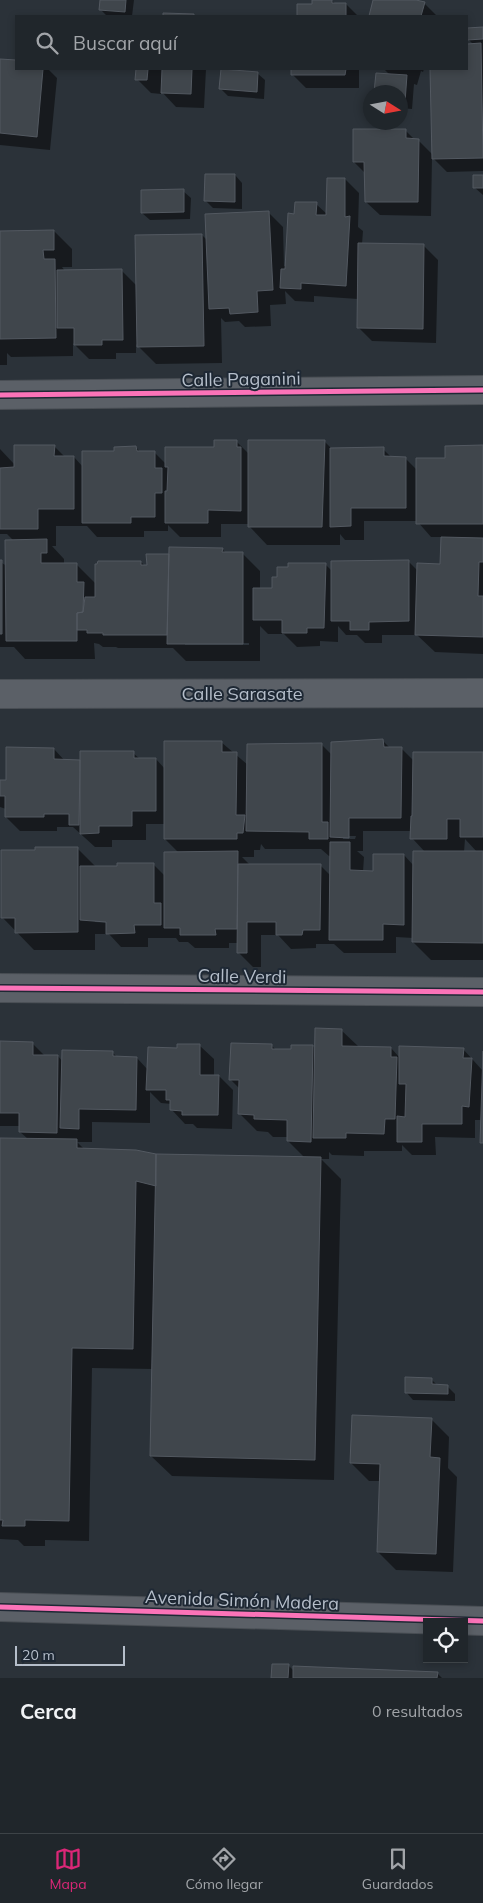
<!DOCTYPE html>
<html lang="es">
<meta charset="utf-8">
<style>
body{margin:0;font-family:Mulish,sans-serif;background:#282e33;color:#f1f3f6}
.controls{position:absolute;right:15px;bottom:15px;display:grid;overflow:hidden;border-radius:0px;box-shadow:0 2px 8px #0003}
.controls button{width:45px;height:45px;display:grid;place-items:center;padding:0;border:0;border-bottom:1px solid #3d4347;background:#20262b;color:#f1f3f6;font:25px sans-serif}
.compass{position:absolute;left:363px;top:85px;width:45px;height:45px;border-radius:50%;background:#20262b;box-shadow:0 2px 8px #0003;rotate:101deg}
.scale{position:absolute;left:15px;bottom:12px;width:110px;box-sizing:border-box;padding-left:5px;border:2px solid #b5beca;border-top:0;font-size:14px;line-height:18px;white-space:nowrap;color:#b5beca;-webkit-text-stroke:4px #1e2834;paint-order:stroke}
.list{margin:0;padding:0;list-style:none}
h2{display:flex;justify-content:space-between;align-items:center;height:65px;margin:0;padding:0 20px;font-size:21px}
h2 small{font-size:16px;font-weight:400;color:#a2a5a9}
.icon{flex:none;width:28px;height:28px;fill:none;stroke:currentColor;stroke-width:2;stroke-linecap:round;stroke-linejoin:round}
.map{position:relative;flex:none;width:483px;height:1678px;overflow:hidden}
.search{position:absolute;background:#20262b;box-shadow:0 2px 8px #0003;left:15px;right:15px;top:15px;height:55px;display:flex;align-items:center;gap:12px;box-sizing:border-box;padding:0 18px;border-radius:0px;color:#a2a5a9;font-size:19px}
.sheet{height:155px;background:#20262b}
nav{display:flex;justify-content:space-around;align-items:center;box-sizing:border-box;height:70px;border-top:1px solid #3d4347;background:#20262b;font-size:14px;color:#a2a5a9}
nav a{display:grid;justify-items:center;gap:2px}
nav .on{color:#db2777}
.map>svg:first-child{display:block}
.shadow{fill:#0007;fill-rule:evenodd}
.building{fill:#40464c;stroke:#535961}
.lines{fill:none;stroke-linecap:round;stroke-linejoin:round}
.minor-casing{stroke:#494e54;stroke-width:30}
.tertiary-casing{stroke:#494e54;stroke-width:30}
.minor{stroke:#5b6067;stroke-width:28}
.tertiary{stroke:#5b6067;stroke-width:28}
.cycleway-casing{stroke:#1e2834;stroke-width:8}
.cycleway{stroke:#fb73b8;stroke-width:5}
.labels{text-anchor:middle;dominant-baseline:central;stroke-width:4;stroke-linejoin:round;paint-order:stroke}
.street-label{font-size:18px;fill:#b5beca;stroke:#1e2834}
</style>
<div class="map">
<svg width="483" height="1678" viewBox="0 0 483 1678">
<rect width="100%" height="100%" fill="#2b3239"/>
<path class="shadow" d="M101,0H134L132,16H107L101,10Z
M313,0H331L336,4H346L358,16H298V5H313Z
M375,0H412L424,3L437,16H370Z
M483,28V171L447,172L432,157L431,216L380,215L366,202V174L354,162L405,130L415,140H418L433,155L431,69H467V45H474L468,39Z
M0,60L16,62V69H48L57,78L50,150L0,145Z
M137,69H206L204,108L176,107L161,91V94L151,93L137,79Z
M292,69H359V88H306L292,74Z
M384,69H424L423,72L421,71L417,85L414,84L412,109L400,108V92H375L377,74L390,75Z
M257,73L265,80L264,99L228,96L221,89Z
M235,175L242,183V209L213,208L206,201Z
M483,176V195L474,187Z
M345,179L359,193L358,227L363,231L362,244L424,246L438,260L436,343L372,341L358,327V299L314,296V302L295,301L285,291L286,304L270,305L271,326L245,327L239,321L225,322L221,318L222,363L156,364L136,344V353H116V359H89L73,343V356L11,357L7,353V365H0V232L54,231L72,249V267H62L65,271H122L137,286L202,235L208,241L269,213L283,227L284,266H286L295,215L316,204L328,215Z
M183,191L191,198L190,219L150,220L142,213Z
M324,441L332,449H383L392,458H405L417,470L483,447V654L435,652L417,635H382V643H365L357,635H346L338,626V642L320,641V646L297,647L284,634H268L260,626V661H186L173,648H118L116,647H103L99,644L94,643L95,659H25L14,647H0V562L7,566L14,541L7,534H0V449L15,465L54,446L65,457H74L83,467L115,452L136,447L140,452H154L166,464L237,442L249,454ZM364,521H417L431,537H442V565L418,571L408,561L332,571L325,564L273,589H260V571L242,553H226L222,549L170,555L145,566L141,562L96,584L76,564H64V559L52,546H56V526H87L97,537H144V531H168V525L180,537H221V524H250V527L267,545H340V534L345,540H364ZM185,643H249V645H185Z
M349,741H383L390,748H401L414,761L483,753V960H431L413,942V938L396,937V953H344L334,944H316V948L291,949L278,935H261V967H253L239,953V943H229V948H195L188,942H179L176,938H148V947H121L109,934H95V950H34L2,917L77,848L95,866L118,867L153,864L165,876L179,853L165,839V824H146V840H112V847H95L73,827H57V831H20L6,817V809L0,807V781H7L54,749L65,761H81L133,753L140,759H156L165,769L221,742L248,765L322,745L332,755ZM363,831H412V838L425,852L414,866L404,855L374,872H363L364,857L357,851H363ZM343,836H356L355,839H343ZM465,839L477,852H464ZM261,844L265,849H321L329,856H331V876L320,865H250L242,857H254V850H260ZM95,920L112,921V923L95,922Z
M341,1030L359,1047L391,1048L400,1058L463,1049L483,1071V1143L482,1120H475V1138L435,1137L436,1155H412L402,1145V1151H364V1156L332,1155L329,1152V1159H321L341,1179L334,1480L172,1476L151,1456L153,1369L92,1368L89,1541L45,1540V1546H24L18,1540L0,1539V1139H28L20,1132V1126H0V1043H32L45,1056H58L63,1062L112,1052L118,1058H137L148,1070L178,1049L200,1046L214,1059V1076H219L233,1090L232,1129L197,1128L193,1124H185L172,1110V1104L161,1103L150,1092V1123L92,1122V1142H77L85,1150L156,1155L305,1158L288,1141V1137H273L268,1132L257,1131L239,1113L240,1089L231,1080L271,1045L276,1050L292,1051L313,1046L316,1050Z
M431,1379L438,1386H447L455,1394V1401L413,1400L406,1392Z
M431,1419L449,1437L448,1468L457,1477L453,1572L396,1570L378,1552L381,1481H369L351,1463Z
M288,1665L294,1671L437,1673L442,1678H273Z"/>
<path class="building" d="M100,0H126L125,12L99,10Z
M312,0H332V3H346V16H297V4H312Z
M373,0H416L425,2L421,16H369Z
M163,13L194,14V16H163Z
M483,27V39L467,40V28Z
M481,43L483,158L432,159L430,69H467V44Z
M0,59L16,60V69H43L37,137L0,133Z
M136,69H148L147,80H135Z
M162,69H192L191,94L161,93Z
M221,69L258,72L257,92L219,89Z
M291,69H346L345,75H291Z
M376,73L407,75L405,102H400V92H374Z
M353,129H406V138L419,139L418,202H365L364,162H353Z
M205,174H235V202L204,201Z
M473,175H483V188H473Z
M327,178H345V217L350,216L346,286L301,283V289L280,288L281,269H285L288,213L294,214L295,202H317L316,215H326Z
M184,189V212L141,213V190Z
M269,211L273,290L257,291L258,312L230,314L229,308L209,309L205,214Z
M54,230V250H43L44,259H55L56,338L0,339V231Z
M202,234L204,346L137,347L135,235Z
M358,243L424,244L423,329L357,328Z
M122,269L123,340H102V345H74V328H57V270Z
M214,440H237V447H241V511L208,510V523H165V491H167L168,467H165V447H214Z
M248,440H325L322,527H248Z
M14,445H55L54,456H74V509H38V529H0V468L14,467Z
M483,445V524H416V458H445V446Z
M136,446L137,451H155V468H162V493H155V517H131V523H82V451H114V447Z
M384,447V456L406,457V508H351V526L330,527V448Z
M441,537L483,538V562H479L478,596H483V637L415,635L417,563L440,564Z
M47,539V553H41V563H77V582H84L83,612L77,613V641H6L5,540Z
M169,547L223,548L222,552H243V644H167Z
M146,554H169L167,635H103V633H87V630H77V613L83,612L85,597H95V564H97L98,561H141V565H147Z
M0,560H2V634H0Z
M409,560V621L369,622V630H350V621H331V561Z
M288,563H326L324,628H307V633H282V620H253V588H272V577H277V567H288Z
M383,739L384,747H402L401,818H349V838L330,837L331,742Z
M164,741H222V752H237L236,815H245L243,833H237V839H164Z
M322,743V822H328V839H309V832L246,831L247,744Z
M6,747L54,748V759L80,760L79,825H69V814H44V817H5V796H0V780H6Z
M80,751H134V758H156V811H132V826H99V833L80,834Z
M413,752H483V837H460V819H447V839H410L411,816H412Z
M330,842H350V870L373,871V854H404V925L383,924V940H329Z
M35,847H78V932L15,933V918H1V850H35Z
M238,851L237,929H215L216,935H180V928H164V852Z
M413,851H483V943L412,942Z
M117,863H154V903H161V925H134L135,933L106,934V922L80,920V866H117Z
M238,864H321L320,930H303L302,935H276V922H247V953H237Z
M315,1028L342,1029V1046L391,1047V1057H397L395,1119H385L384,1134L346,1133V1138H313Z
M0,1041L33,1042V1055H58L57,1133L19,1132V1113H0Z
M231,1043L272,1044V1049H291V1045H313L311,1142L287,1141V1120L254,1119V1115L238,1114L239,1080H229Z
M177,1044H200V1075H219L218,1115H182V1111L170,1110V1100H166V1090H146L148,1047L177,1048Z
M399,1046L464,1048L463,1058H472L469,1107L462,1106V1124H422V1142H397V1116L405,1117L406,1084H399Z
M62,1050L113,1051V1056L137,1057L136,1110L79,1109V1129L60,1128Z
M483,1051V1143H480Z
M0,1138L77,1139V1148L136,1150L156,1154V1186L136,1181L133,1349L72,1348L69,1521L25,1520V1526H2L3,1520H0Z
M156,1154L321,1157L315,1460L150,1456Z
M405,1377L432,1378V1384L448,1385V1394L405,1393Z
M352,1415L432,1418L430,1457L440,1458L436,1554L377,1552L380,1464L350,1463Z
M272,1664H289L288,1678H271Z
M293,1666L438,1672L437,1678H293Z"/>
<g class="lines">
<g class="minor-casing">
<path id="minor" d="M0,395L483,390
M0,694L483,693
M0,988L483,992"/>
</g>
<g class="tertiary-casing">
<path id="tertiary" d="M0,1607L483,1621"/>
</g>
<use href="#minor" class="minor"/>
<use href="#tertiary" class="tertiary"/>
<g class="cycleway-casing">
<path id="cycleway" d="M0,395L483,390
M0,988L483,992
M0,1607L483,1621"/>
</g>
<use href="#cycleway" class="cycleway"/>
</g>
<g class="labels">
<g class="street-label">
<text transform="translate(241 379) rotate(-1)">Calle Paganini</text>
<text x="242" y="693">Calle Sarasate</text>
<text transform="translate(242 976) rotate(1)">Calle Verdi</text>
<text transform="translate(242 1600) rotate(2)">Avenida Simón Madera</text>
</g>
</g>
</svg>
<div class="controls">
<button><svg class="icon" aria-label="locate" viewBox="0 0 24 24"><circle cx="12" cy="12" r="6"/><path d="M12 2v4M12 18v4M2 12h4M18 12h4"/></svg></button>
</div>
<svg class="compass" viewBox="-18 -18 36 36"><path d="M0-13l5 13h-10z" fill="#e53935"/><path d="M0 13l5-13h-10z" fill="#a2a5a9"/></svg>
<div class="scale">20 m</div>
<div class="search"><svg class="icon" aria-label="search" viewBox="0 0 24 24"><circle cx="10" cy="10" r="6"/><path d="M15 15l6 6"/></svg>Buscar aquí</div>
</div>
<section class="sheet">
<h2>Cerca<small>0 resultados</small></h2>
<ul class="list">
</ul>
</section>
<nav>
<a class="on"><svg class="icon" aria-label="map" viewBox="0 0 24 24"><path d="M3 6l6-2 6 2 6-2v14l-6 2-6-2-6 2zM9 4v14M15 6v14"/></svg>Mapa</a>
<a><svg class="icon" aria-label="directions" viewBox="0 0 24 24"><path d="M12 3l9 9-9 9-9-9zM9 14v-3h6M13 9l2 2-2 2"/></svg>Cómo llegar</a>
<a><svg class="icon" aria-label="saved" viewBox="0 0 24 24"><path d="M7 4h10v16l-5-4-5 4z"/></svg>Guardados</a>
</nav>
